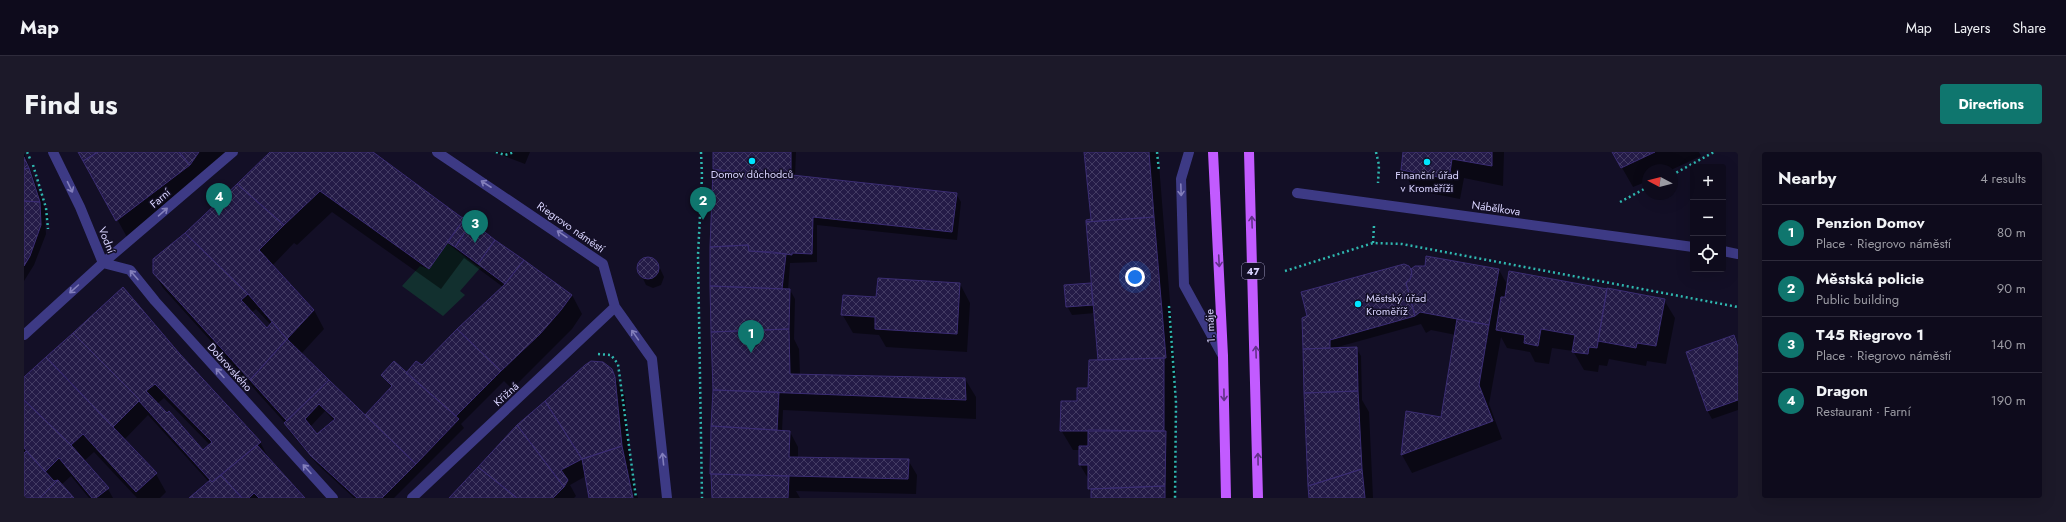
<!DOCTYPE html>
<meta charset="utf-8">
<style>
body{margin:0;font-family:Jost,sans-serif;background:#1c1929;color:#f1f3f6}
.controls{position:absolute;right:12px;top:12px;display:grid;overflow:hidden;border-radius:4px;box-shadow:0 4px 16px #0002}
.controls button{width:36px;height:36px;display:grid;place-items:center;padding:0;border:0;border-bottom:1px solid #2e2b3b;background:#0e0b1c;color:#f1f3f6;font:20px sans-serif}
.compass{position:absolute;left:1618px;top:12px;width:36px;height:36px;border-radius:50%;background:#0e0b1c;box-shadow:0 4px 16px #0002;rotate:277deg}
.you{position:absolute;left:1111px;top:125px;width:14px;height:14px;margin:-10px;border:3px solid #fff;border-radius:50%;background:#1a73e8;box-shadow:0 0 0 6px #1a73e833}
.badge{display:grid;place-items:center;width:26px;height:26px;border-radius:50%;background:#0f766e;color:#fff;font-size:13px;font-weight:700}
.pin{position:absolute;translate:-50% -33px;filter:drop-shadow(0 1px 2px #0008)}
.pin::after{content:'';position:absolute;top:21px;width:14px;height:12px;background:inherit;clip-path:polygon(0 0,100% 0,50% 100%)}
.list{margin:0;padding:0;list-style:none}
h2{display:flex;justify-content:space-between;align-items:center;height:52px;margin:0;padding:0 16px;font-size:17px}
h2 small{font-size:13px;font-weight:400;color:#9b9ba3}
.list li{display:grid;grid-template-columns:26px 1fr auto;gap:12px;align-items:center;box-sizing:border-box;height:56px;padding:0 16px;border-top:1px solid #2e2b3b}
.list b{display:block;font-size:15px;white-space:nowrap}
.list p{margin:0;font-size:13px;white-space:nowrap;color:#9b9ba3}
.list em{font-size:13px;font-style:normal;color:#9b9ba3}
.icon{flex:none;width:22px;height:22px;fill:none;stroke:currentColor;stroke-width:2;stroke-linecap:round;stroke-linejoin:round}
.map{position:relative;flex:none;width:1714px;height:346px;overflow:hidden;border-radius:4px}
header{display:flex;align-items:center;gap:24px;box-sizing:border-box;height:56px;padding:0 20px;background:#0e0b1c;border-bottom:1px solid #2e2b3b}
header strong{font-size:19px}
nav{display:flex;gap:22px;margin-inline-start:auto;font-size:14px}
.intro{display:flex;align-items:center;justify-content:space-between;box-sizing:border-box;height:96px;padding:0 24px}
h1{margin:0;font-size:28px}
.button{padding:10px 18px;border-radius:4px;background:#0f766e;color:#fff;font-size:14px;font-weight:700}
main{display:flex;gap:24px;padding:0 24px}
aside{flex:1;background:#0e0b1c;border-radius:4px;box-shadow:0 4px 16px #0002}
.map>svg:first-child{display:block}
.garden{fill:#12302f}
.shadow{fill:#0007;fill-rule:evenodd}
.building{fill:url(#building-cross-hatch);stroke:#3b2d73;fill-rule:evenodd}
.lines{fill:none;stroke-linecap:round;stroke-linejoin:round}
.path{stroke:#2fb8b0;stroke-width:2.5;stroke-dasharray:2 3;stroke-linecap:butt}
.minor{stroke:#3d3a85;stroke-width:10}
.major{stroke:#c25bff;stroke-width:10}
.oneway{stroke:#837fbc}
.oneway2{stroke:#623188}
.poi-dot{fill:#00e5ff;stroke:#130f26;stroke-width:1.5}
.labels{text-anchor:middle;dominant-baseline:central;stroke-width:3;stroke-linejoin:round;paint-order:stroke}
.shield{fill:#130f26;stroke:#9e99be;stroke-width:1}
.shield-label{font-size:10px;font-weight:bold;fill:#d9d4ff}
.poi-label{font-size:11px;fill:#d9d4ff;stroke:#130f26}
.street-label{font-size:11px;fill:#d9d4ff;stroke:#130f26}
</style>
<header>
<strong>Map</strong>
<nav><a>Map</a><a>Layers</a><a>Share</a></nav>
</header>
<div class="intro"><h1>Find us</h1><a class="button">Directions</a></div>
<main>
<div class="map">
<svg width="1714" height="346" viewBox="0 0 1714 346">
<defs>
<pattern id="building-cross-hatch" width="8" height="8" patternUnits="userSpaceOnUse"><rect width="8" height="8" fill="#241b47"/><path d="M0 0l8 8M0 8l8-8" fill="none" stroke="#433b63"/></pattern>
</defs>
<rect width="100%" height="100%" fill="#130f26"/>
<path class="garden" d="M423,91L453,114L457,115L436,139L441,143L419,164L378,134L396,114L405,117Z"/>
<path class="shadow" d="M56,0H206L104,87Z
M248,0H347L436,66L548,143L558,162L548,177L488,237L480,229L437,272L440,276L370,346H330L293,312L266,280L261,271L139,136L130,121L162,82ZM308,60L417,137L440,106L479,135L398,214L382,223H358L368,236L341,264L277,202L300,177L290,158L248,114L270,91L273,93ZM232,157L247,173L243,178L227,161ZM301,259L310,269L293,283L286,275Z
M470,0H506L501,12Z
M690,0H772L771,24L932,42L937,50L933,88L793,73V110L766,111L764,138H766L771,147L770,187L775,197L776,223L941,227L952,245V267L759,258L758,279L766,280L774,295V306L884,308L893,323L892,342L772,339L776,346H689Z
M1061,0H1134L1152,225H1149L1151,228L1152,346H1069L1065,337V328L1056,313V298H1049L1037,278L1065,237L1075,209L1071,161L1048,163L1043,154L1041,134L1068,132V68Z
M1380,0H1480L1479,34L1440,26L1436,47L1390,38L1378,17Z
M1589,0H1675L1677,4L1647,18H1624V29L1609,35Z
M0,1L26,68H21L22,82L10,113L0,129Z
M625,105L632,108L640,125L637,133L629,136L622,133L614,116L618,108Z
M1403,105L1475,118L1484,134L1640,148L1651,166L1642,212L1623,209L1622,214L1585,207L1583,214L1575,213L1574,220L1560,218L1549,199L1528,196L1525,212L1511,210L1506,200L1483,196L1477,185L1465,252L1478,287L1388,321L1378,303L1383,260L1417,266L1432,183L1407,178L1402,181L1397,172L1310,196H1332L1337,204L1338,248L1345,260L1349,346H1286L1284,165L1278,140L1388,121L1402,116Z
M936,132L946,151L943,200L862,195L855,183L829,181L818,162L853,146Z
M99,137L154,202L236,290L244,305L243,306L279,346H166L185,330L124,263L100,288L132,322L142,340L136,346H113L70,300L60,309L84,337L89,346H65L47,324L37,333L49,346H0V226ZM140,246L186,293L179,299L133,252Z
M1710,184L1714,192V258L1688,267L1683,258Z
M587,217L601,244L606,313L614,346H566L562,324L546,333L552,344L550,346H426Z"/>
<path class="building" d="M54,0H74L59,9Z
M74,0H155L166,13L92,69L59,9Z
M155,0H175L166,13Z
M246,0H349L437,65L441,66L405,117L296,39L260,73L213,32Z
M689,0H767V27L689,17Z
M1060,0H1125L1130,65L1062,70V68L1067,67Z
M1379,0H1468V14L1428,7L1425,27L1377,18Z
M1588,0H1631L1597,16Z
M0,5L5,16L0,17Z
M5,16L16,50L0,49V17Z
M689,18L767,28L768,23L933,41L928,80L789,65L788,102L768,101V103L749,100L725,99L724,93L686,95Z
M213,32L260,73L235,98L290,158L263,187L224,142L161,81Z
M0,49L16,50L17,73L6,104L0,114Z
M1130,65L1142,206L1074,208L1062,70Z
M441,66L448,70L431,95L423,90Z
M448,70L471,88L454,112L431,95Z
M161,81L224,142L217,148L243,176L248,170L263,187L226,228L129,121V107Z
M471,88L500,108L481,132L454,112Z
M724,93L725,99L762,102L758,137L686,134V95Z
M1402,104L1475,117L1465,173L1396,160L1391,164L1382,131L1388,124L1387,117L1391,114H1401Z
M613 116a11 11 0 1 1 22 0a11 11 0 1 1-22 0Z
M500,108L548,143L537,158L516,182L477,219L433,177L481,132Z
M1380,112L1385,114L1388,119L1386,128L1382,131L1391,164L1306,188V196L1279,197L1278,166L1283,164L1277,140Z
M1485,119L1583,137L1573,196L1565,195L1564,202L1548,200L1551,183L1517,177L1514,194L1500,191L1501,183L1472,178L1477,145H1481Z
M854,126L936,131L933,182L851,177V165L817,163L819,143L852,145Z
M1067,131L1069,153L1042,155L1040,133Z
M686,134L766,137L765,177L687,180Z
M99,135L155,201L237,290L188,330L115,249L116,248L49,181ZM131,232L188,290L179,298L145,259L143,261L122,239Z
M1583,136L1641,147L1632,194L1613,191L1612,196L1574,189Z
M1433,167L1465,173L1455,233L1469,269L1377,303L1382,259L1417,265Z
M433,177L477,219L432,264L382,221L392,209L398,213Z
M765,177L766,222L941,226L942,248L689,238L687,180Z
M49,181L116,248L89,275L22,205Z
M1710,183L1714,195V248L1683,259L1662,200Z
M263,187L305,228L263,269L226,228Z
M1333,195L1334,239L1280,241L1279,197Z
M22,205L133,321L112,340L59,282L47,293L0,248V225Z
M1140,206V279H1036L1037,249H1053V236H1064L1065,208Z
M370,209L435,267L392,312L341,263L368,234L357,223Z
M567,209L579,210L588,217L591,225L598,294L558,307L521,249L561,213Z
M305,228L392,312L358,346H333L287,304L260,271ZM295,252L311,267L293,282L281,267Z
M689,238L755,240L753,278L687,274Z
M1334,239L1338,317L1284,334L1280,241Z
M0,248L47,293L85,336L72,346H68L35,306L21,320L0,296Z
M521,249L558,307L537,318L544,328L540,335L493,273Z
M493,273L540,335L529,346H493L454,315Z
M687,274L766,279L765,305L885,307L884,327L686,322Z
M1064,278L1142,279L1141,334L1064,337V313H1055V294H1064Z
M233,293L281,346H235L230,341L225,346H218L197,323Z
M598,294L609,346H565L558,307Z
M2,299L30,329L34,328L16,346H0V301Z
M454,315L493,346H425Z
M1338,317L1341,346H1285L1284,334Z
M687,322L765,324L764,346H688Z
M197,323L218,346H165L186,328L188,330Z
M34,328L50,346H16Z
M1141,334V346H1067V337Z"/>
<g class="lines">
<path class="path" d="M3,0L7,9
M472,0L481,3L491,0
M677,0L678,24L674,103L678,346
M1133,0L1135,19
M1352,0L1355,13L1354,31
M9,13L22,56L24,77
M1648,23L1690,0
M1596,50L1624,35
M1349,91L1350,74
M1261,119L1349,91L1378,92L1714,155
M1145,154L1152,251L1151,346
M574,202L587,203L594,212L612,346"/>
<path class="minor" d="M29,0L56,55L79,111
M413,0L579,112L591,155L628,207L643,346
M1165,0L1157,27L1160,133L1199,204
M1273,41L1669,95
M1699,99L1714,102
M79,111L106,118L131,149L309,346
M0,183L79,111L209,0
M388,346L591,155"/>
<path class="major" d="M1189,0L1199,204L1202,346
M1225,0L1234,346"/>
</g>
<defs><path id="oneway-shaft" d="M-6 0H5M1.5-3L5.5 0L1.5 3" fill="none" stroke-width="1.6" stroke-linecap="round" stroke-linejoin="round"/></defs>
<g class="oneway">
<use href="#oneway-shaft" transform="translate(462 32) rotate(-147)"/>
<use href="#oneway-shaft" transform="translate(46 35) rotate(64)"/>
<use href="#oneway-shaft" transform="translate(1157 38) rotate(88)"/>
<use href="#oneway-shaft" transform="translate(139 60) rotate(-41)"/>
<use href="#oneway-shaft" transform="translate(538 82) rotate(-146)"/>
<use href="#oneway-shaft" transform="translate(110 123) rotate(-131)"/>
<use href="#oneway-shaft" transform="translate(50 137) rotate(138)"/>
<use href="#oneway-shaft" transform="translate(611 183) rotate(-125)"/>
<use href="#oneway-shaft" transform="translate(196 221) rotate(-132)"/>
<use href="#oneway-shaft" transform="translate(639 307) rotate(-96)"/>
<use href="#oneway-shaft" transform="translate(283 317) rotate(-132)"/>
</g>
<g class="oneway2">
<use href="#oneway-shaft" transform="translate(1228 70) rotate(-92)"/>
<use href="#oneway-shaft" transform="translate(1195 109) rotate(87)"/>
<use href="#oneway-shaft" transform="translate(1232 200) rotate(-92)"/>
<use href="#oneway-shaft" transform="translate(1200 243) rotate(89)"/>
<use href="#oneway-shaft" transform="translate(1234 307) rotate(-91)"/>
</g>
<g class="poi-dot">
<circle cx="728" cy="9" r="4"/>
<circle cx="1403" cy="10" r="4"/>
<circle cx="1334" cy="152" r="4"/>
</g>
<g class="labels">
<rect class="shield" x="1218" y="111" width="22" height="16" rx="3"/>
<g class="shield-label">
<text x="1229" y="119">47</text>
</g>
<g class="poi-label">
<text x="728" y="22">Domov důchodců</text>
<text x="1403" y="23">Finanční úřad<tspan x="1403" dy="13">v Kroměříži</tspan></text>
<text x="1342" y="146" text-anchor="start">Městský úřad<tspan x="1342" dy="13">Kroměříž</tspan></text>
</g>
<g class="street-label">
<text transform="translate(136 46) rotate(-41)">Farní</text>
<text transform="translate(1472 56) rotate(8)">Nábělkova</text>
<text transform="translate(547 75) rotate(35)">Riegrovo náměstí</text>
<text transform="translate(83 88) rotate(68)">Vodní</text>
<text transform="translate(1186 174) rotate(-93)">1. máje</text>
<text transform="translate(206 215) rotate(48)">Dobrovského</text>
<text transform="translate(482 242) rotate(-43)">Křižná</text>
</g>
</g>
</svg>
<div class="controls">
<button>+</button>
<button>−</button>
<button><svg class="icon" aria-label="locate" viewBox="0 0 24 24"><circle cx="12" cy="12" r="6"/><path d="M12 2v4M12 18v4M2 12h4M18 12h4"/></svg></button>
</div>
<svg class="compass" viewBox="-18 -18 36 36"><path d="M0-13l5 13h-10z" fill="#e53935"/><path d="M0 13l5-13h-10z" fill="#9b9ba3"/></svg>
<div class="you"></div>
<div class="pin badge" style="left:727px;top:201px">1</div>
<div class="pin badge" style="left:679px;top:68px">2</div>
<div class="pin badge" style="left:451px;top:91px">3</div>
<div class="pin badge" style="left:195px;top:64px">4</div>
</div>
<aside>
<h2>Nearby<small>4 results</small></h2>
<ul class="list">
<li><span class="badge">1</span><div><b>Penzion Domov</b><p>Place · Riegrovo náměstí</p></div><em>80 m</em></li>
<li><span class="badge">2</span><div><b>Městská policie</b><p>Public building</p></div><em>90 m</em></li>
<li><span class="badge">3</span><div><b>T45 Riegrovo 1</b><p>Place · Riegrovo náměstí</p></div><em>140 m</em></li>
<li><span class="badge">4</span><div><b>Dragon</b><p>Restaurant · Farní</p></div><em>190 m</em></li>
</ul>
</aside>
</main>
